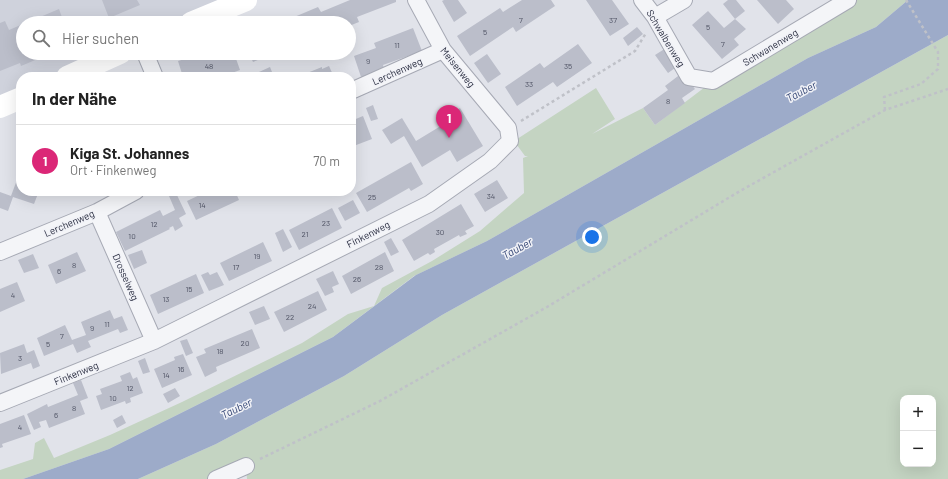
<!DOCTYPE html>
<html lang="de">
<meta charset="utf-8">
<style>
body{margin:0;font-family:Barlow,sans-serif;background:#f6f6f6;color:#222}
.controls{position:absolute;right:12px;bottom:12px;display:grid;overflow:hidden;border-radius:8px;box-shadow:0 4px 16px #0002}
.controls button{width:36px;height:36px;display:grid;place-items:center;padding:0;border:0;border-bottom:1px solid #e0e0e0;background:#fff;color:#222;font:20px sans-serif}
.you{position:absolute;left:592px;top:237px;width:14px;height:14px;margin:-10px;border:3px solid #fff;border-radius:50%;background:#1a73e8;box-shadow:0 0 0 6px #1a73e833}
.badge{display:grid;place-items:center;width:26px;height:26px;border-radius:50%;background:#db2777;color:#fff;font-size:13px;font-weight:700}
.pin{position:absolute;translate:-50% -33px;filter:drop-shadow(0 1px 2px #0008)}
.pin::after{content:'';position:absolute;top:21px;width:14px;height:12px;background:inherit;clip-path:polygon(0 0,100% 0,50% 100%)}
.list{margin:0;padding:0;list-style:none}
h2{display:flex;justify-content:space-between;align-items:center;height:52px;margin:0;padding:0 16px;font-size:17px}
h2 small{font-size:13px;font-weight:400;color:#767676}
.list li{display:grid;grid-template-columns:26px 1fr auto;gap:12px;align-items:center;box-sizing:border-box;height:72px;padding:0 16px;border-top:1px solid #e0e0e0}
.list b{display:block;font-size:15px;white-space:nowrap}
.list p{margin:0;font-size:13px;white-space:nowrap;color:#767676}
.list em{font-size:13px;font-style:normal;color:#767676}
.icon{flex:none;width:22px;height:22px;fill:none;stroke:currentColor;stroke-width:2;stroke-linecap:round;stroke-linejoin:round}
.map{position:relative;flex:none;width:948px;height:479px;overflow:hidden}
.search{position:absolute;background:#fff;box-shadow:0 4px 16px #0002;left:16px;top:16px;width:340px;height:44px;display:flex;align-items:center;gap:10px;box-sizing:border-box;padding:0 14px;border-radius:22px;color:#767676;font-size:15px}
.panel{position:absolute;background:#fff;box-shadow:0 4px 16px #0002;left:16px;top:72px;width:340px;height:124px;border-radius:16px}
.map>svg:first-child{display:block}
.built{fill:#cfd2dc}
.green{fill:#c4d4c2;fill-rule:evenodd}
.water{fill:#9dabc9}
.building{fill:#bbbeca}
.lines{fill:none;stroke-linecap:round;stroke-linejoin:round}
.street-casing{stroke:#a6a9b4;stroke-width:18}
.path{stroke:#bfc1c8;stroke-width:2.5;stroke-dasharray:3 3;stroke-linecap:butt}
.street{stroke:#f4f5f8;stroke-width:16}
.secondary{stroke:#fff;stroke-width:22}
.labels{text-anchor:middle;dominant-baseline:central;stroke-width:3;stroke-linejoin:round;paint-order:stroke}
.number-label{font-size:8px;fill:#4e5263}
.street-label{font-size:10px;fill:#2a2e41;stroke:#f1f2f7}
.water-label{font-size:11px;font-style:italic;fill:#344675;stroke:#f1f2f7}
</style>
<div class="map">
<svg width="948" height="479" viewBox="0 0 948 479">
<rect width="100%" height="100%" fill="#e1e3ea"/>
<path class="built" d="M0,0H246L191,23H23V53H120L67,77H21V98L0,107Z"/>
<path class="green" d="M848,0H908L876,27L808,58L487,241L414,276L333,337L109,449L23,479H0V470L33,459L35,443L44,438L54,458L110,435L182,402L302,343L348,314L374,306L382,288L432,261L480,231L524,193L523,158L528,156H525L514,141L596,88L615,119L592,134L643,108L655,125L713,81Z
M948,35V479H247L246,466L216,479H138L216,444L344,376L442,315ZM903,398H933V464H903Z"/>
<path class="water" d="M908,0H948V35L442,315L344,376L216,444L138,479H23L109,449L333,337L416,275L487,241L808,58L876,27Z"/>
<path class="building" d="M102,0H137L140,5L109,18Z
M350,0H396V2L357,17L359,22L349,26V23H325L324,21L319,23H280L318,7L321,12Z
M444,0H458L467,13L454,22L442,1Z
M522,0H551L555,6L516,32L513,27L470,56L457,36L500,8L503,12Z
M586,0H612L629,24L610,36Z
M728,0H736L745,11L735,19L723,4Z
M757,0H786L794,9L778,24Z
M59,9L64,23H26Z
M708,11L724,28L735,19L746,29L734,39L739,45L722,59L692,25Z
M5,21L9,30L23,24V53H52L21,66L20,63L0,71V23Z
M637,27L643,34L628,46L623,38Z
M413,28L422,51L383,65L384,69L361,77L354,56L376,48L374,43Z
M578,44L592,63L557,87L553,82L517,106L505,87L540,63L544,68Z
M666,48L678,66L668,73L655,55Z
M198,53H234L240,70L221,77H183L178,61L188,58V59L193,57L192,55Z
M249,53H276L253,62Z
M327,53H346L336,57L335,54L329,57Z
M487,54L501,74L488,83L474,63Z
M329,66L334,77H297L322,67V69Z
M270,67L274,77H251L250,76Z
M682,73L695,89L682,98L685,103L655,125L643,108L668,90L665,86Z
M373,105L378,119L371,121L366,108Z
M460,108L483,146L457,162L450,150L422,167L404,136L391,144L382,130L402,118L416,141L449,121L446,116Z
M363,116L372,139L351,147V121Z
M411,162L423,184L411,191L409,188L367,212L356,193Z
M21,174V191H39L34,204L13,197L8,211L0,208V192L11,196L18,177H20Z
M497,180L508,198L485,212L474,194Z
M47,191H63L61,196Z
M208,191H235L239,200L196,220L187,201Z
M176,193L186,214L179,218L183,226L175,231L173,226L169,228L170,229L125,251L116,232L160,210L163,216L175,210L169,196Z
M353,200L360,213L345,221L338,208Z
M461,204L474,226L465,231L467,234L460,237L459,235L434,249L435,252L430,255L428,253L414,261L402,240Z
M332,208L342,228L299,250L289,230Z
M283,229L292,247L283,252L275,233Z
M391,238L399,252L391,256L384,242Z
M263,242L272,261L229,281L220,263Z
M142,250L147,263L134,269L128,255Z
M77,252L86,271L56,284L48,265Z
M385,252L394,271L351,294L342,276Z
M33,254L39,268L24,273L18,260Z
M333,271L339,284L332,287L334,292L325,296L316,279Z
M208,272L210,275L217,272L224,285L209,291L201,275Z
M196,274L204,293L158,314L150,295Z
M17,282L25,301L0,312V289Z
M318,291L327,310L284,332L274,312Z
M264,306L270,319L255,325L249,312Z
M110,310L114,319L122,316L128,330L120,333L118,329L88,341L91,347L77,353L73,344L44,356L37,338L65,325L72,340L86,335L81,322Z
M252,329L260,348L216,367L217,371L205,377L196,357L206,353L204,349Z
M187,339L193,353L186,356L180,341Z
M24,344L27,353L34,350L40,366L33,369L31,363L1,374L0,353Z
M183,354L192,375L162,388L154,369L175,360L174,357Z
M145,358L150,372L143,374L138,361Z
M130,372L133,379L137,377L143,393L130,398L131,402L126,404L125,401L101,410L96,396L102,394L100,389L122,381L120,376Z
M81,380L88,398L80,401L85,414L49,428L46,420L39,422L41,427L34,430L27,414L47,404L48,407L78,395L73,383Z
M175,388L180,396L168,403L163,394Z
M24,415L31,434L2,444L3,447L0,448V424Z
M122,415L126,423L117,428L113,420Z"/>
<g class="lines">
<g class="street-casing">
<path id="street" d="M642,0L655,17L689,77L713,81L848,0
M655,17L684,0
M145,53L155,77
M351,91L443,50
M97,212L154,341
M0,252L97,212L136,191
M0,403L154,341L429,204L490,161L510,141L508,128L443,50L416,0
M216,479L246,466"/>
</g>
<path class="path" d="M885,110L884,97L921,84L938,69V52L906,0
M521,121L635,51L646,33
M260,459L380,401L547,307L740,191L885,110L948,89"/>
<use href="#street" class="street"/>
<path class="secondary" d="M191,23L246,0
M67,77L120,53
M0,107L21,98"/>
</g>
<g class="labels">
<g class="number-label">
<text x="521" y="20">7</text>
<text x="613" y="20">37</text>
<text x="708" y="27">5</text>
<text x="485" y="32">5</text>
<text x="723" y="44">7</text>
<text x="397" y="45">11</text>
<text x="368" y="61">9</text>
<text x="209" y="66">48</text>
<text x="568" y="66">35</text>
<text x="529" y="84">33</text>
<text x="668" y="101">8</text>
<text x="491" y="196">34</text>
<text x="372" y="197">25</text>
<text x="202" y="205">14</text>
<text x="326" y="223">23</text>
<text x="154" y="224">12</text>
<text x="440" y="232">30</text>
<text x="305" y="234">21</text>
<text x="132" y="236">10</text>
<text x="257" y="256">19</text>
<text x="74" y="265">8</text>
<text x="236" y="267">17</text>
<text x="379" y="267">28</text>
<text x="59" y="271">6</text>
<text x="357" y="279">26</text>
<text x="189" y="289">15</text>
<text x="13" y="295">4</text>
<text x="166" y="299">13</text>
<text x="312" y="306">24</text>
<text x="290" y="317">22</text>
<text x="107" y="324">11</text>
<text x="92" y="328">9</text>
<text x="62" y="336">7</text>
<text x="245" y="343">20</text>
<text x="48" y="344">5</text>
<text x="220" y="351">18</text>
<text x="20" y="358">3</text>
<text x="181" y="369">16</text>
<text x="166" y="375">14</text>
<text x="130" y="388">12</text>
<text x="113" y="398">10</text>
<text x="74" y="408">8</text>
<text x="56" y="415">6</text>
<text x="20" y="427">4</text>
</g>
<g class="street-label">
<text transform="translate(666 38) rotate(59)">Schwalbenweg</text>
<text transform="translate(770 47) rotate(-31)">Schwanenweg</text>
<text transform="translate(458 67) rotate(51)">Meisenweg</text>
<text transform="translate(397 71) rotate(-24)">Lerchenweg</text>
<text transform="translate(69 223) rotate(-23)">Lerchenweg</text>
<text transform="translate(368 234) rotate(-27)">Finkenweg</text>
<text transform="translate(126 277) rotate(66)">Drosselweg</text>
<text transform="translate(76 373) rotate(-22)">Finkenweg</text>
</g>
<g class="water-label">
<text transform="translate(801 91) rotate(-28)">Tauber</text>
<text transform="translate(517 248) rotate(-29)">Tauber</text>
<text transform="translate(236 408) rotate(-26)">Tauber</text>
</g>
</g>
</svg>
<div class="controls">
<button>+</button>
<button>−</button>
</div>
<div class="you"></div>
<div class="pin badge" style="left:449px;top:138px">1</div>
<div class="search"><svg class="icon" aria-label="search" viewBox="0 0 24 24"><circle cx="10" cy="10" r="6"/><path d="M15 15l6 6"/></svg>Hier suchen</div>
<section class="panel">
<h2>In der Nähe<small></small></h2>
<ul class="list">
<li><span class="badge">1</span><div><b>Kiga St. Johannes</b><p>Ort · Finkenweg</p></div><em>70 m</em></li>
</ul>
</section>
</div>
